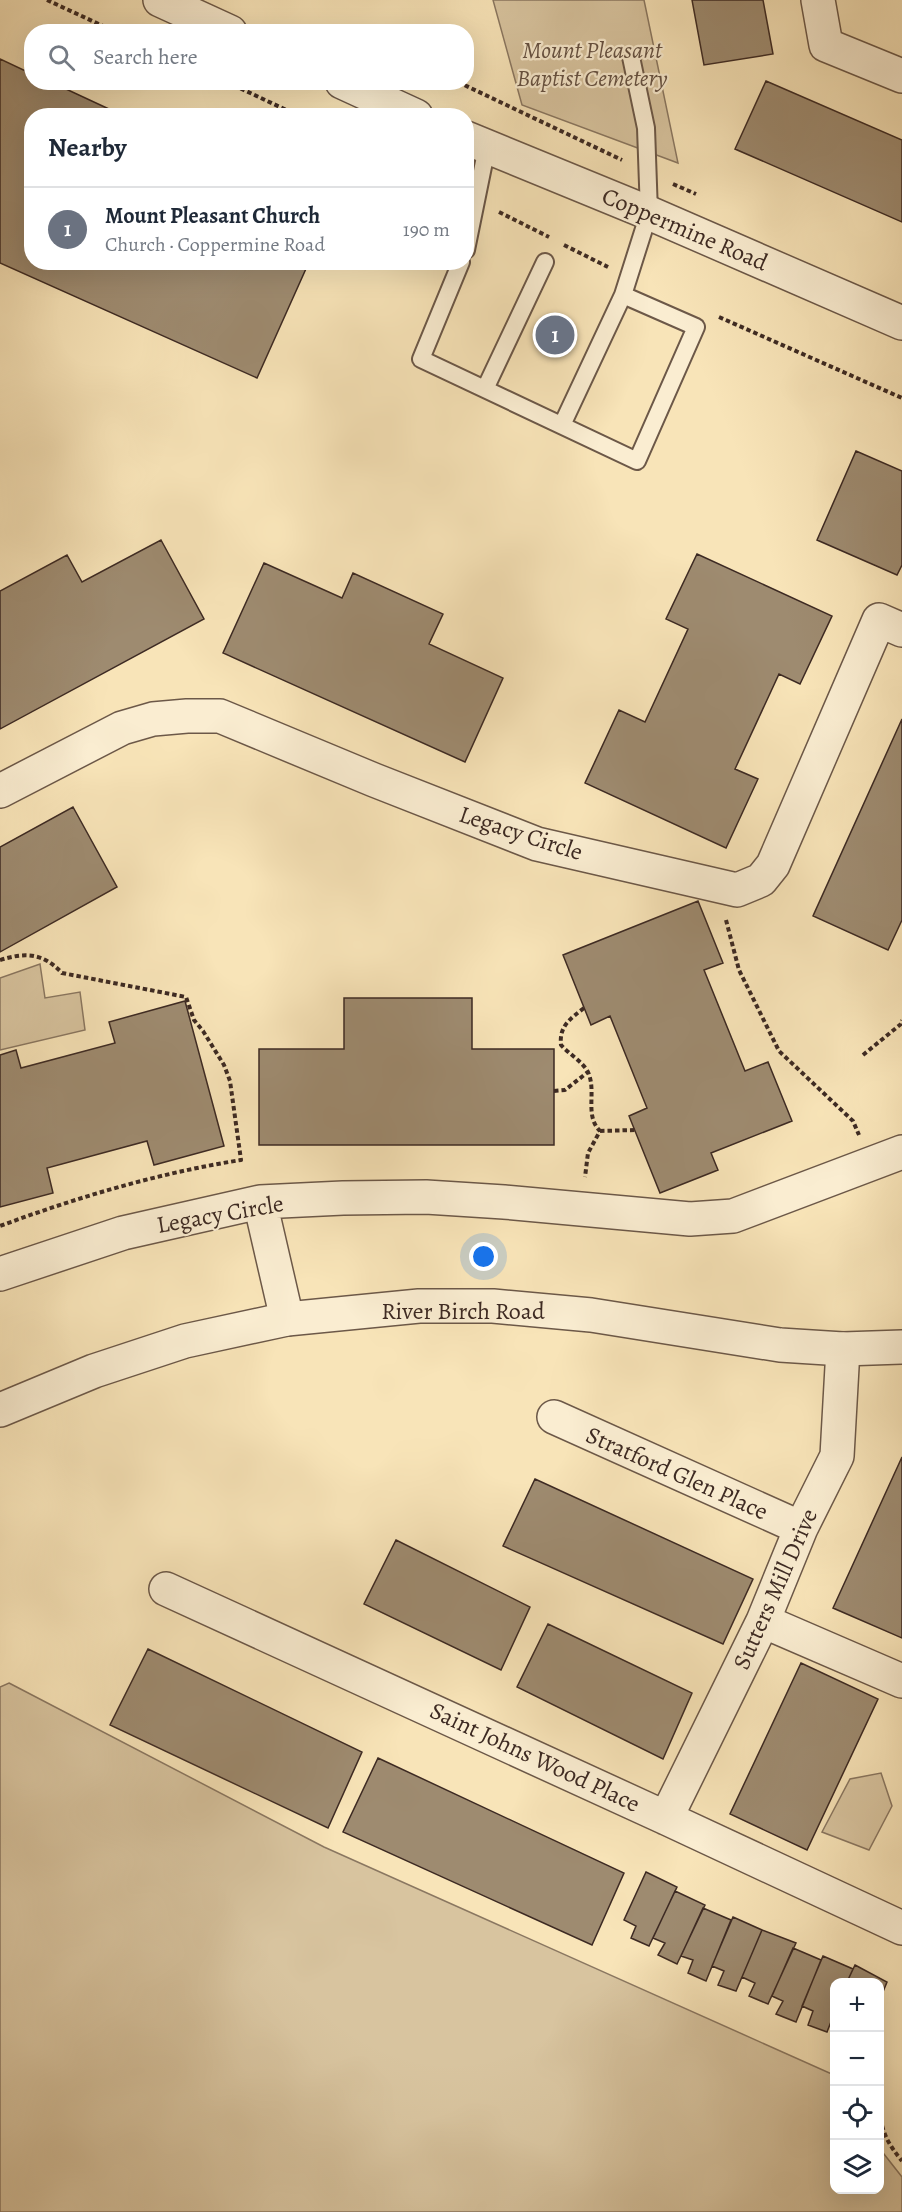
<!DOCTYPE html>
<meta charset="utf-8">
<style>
body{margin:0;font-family:Alegreya,serif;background:#f6f6f7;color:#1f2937}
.controls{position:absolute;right:18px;bottom:18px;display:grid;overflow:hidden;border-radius:12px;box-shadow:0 6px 24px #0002}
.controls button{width:54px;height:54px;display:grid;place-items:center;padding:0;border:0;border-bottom:2px solid #e0e1e3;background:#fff;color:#1f2937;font:30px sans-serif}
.you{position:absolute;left:484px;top:1257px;width:21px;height:21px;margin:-15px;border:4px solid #fff;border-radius:50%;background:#1a73e8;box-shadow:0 0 0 9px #1a73e833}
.badge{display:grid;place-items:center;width:39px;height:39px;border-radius:50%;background:#b45309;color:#fff;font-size:20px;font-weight:700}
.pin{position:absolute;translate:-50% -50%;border:3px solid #fff;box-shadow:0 2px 6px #0006}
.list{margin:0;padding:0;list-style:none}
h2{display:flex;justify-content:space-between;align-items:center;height:78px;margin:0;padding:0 24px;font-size:26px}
h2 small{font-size:20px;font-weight:400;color:#747a83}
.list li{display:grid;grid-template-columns:39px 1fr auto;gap:18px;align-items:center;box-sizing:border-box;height:84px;padding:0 24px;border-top:2px solid #e0e1e3}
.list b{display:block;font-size:22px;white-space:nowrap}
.list p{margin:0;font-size:20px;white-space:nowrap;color:#747a83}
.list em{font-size:20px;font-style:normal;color:#747a83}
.icon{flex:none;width:33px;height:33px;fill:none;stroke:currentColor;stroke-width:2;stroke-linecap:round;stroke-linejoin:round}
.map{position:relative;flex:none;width:902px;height:2212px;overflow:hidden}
.search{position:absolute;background:#fff;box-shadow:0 6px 24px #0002;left:24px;top:24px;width:450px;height:66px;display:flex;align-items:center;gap:15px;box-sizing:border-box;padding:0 21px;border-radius:24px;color:#747a83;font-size:22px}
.panel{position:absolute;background:#fff;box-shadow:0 6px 24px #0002;left:24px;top:108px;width:450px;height:162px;border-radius:24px}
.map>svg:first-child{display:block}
.green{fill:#d8c49f;stroke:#8a7761;stroke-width:1.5}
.building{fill:#9e8b70;stroke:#3d2a23;stroke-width:1.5}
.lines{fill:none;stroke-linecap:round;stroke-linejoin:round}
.service-casing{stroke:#6c5848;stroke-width:20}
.minor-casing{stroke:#6c5848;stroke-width:36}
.tertiary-casing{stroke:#6c5848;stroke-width:36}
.path{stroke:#3d2a23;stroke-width:4;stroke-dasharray:4.5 3;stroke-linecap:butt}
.service{stroke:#faedd1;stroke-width:16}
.minor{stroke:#faedd1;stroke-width:33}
.tertiary{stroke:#faedd1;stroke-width:33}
.labels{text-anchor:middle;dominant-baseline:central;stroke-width:4.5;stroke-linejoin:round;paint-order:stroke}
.park-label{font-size:24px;font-style:italic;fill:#645042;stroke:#faedd1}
.street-label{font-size:24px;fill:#3d2a23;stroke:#faedd1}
</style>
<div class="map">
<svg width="902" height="2212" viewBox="0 0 902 2212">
<rect width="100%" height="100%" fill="#f8e4b8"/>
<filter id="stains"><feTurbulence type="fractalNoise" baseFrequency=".00333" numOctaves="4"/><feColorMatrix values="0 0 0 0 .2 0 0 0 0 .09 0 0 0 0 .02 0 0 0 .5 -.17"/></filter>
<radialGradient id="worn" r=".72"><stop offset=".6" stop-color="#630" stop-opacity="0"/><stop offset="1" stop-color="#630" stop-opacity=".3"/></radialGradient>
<path class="green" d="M493,0H644L678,163L522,105Z
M40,964L45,998L80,992L85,1030L0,1050V978Z
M9,1683L324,1847L834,2075V2190H880V2149L902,2177V2212H0V1687Z
M881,1773L892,1806L869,1850L822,1832L850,1779Z"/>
<path class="building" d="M692,0H763L773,54L704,65Z
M0,59L32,74V82H51L124,116H32V262H309L257,378L0,263Z
M766,81L902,140V222L735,149Z
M856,451L902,471V565L897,575L817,540Z
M161,540L204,619L0,729V591L67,555L82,582Z
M697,554L832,616L800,684L779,674L735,769L758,779L726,848L585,783L619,710L645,722L688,629L666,619Z
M264,563L342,598L353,573L443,614L429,644L503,678L465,762L223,653Z
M902,719V920L888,950L813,916Z
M73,807L117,887L0,952V847Z
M698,901L723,963L704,970L745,1071L768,1062L792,1121L711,1153L718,1170L660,1193L629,1116L647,1108L610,1016L591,1025L563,955Z
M344,998H472V1049H554V1145H259V1049H344Z
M185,1001L224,1146L154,1165L147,1141L47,1168L53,1193L0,1207V1055L16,1050L21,1068L115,1043L109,1022Z
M902,1457V1638L833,1608Z
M535,1479L753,1579L723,1644L503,1546Z
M396,1540L530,1607L501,1670L364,1604Z
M548,1624L692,1693L663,1759L517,1687Z
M148,1649L362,1752L328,1828L110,1725Z
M801,1663L878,1699L807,1850L730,1814Z
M378,1758L624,1873L592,1945L343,1832Z
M646,1872L677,1887L649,1946L631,1938L636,1926L624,1920Z
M675,1891L705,1905L677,1964L658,1955L665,1943L653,1938Z
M703,1908L731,1920L706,1981L688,1973L693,1960L681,1956Z
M733,1917L762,1930L736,1991L718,1985L724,1971L712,1966Z
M762,1930L796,1943L768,2004L749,1996L755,1983L742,1977Z
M793,1948L821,1960L796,2022L776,2014L783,2001L772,1996Z
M823,1956L853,1969L847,1982H834V2014L827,2032L808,2025L813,2011L802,2006Z
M855,1965L887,1982L880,1999V1982H847Z"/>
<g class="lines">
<g class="service-casing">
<path id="service" d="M466,250L487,147
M461,262L421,359L637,461L696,327L623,295L562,425
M623,295L649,213L646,128L631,57
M485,389L545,262"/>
</g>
<g class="minor-casing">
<path id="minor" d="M818,0L826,45L902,76
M0,791L122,728L153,719L187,716H220L374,780L537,844L737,890L761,880L773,865L879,620L902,630
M260,1202L287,1319
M0,1274L123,1233L260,1202L343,1198L426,1197L504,1202L690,1219L733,1216L902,1152
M554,1417L801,1528
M166,1589L666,1818L902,1928
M763,1621L902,1681
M666,1818L763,1621L801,1528L837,1456L843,1349"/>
</g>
<g class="tertiary-casing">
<path id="tertiary" d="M160,0L230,32
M342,82L416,116
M466,138L649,213L902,323
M0,1410L94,1371L185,1341L287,1319L419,1306H493L591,1315L780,1345L843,1349L902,1347"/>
</g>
<path class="path" d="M47,0L116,32
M227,82L299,116
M458,82L622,160
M673,184L696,194
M499,212L549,237
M564,245L608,267
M719,317L902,398
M726,920L739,970L779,1051L853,1121L859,1135
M0,960C26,952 43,953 62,973L186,997L194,1020L203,1031L224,1065L230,1081L241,1160C159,1173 78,1197 0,1226
M584,1008C570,1019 559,1026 561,1045C569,1054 582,1061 588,1072C597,1092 584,1115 600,1131L588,1153L585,1177
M863,1055L901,1024L902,1020
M554,1091L565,1090L588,1072
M600,1131L635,1130
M880,2111C881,2132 889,2145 902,2161"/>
<use href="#service" class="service"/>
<use href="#minor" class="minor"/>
<use href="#tertiary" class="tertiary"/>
</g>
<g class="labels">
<g class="park-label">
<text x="592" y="50">Mount Pleasant<tspan x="592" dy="28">Baptist Cemetery</tspan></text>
</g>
<g class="street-label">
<text transform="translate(685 229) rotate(23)">Coppermine Road</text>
<text transform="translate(521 833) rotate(18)">Legacy Circle</text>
<text transform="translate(220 1214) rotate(-10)">Legacy Circle</text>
<text x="463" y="1311">River Birch Road</text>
<text transform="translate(677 1473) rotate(24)">Stratford Glen Place</text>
<text transform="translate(775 1589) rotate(-66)">Sutters Mill Drive</text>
<text transform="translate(535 1757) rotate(25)">Saint Johns Wood Place</text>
</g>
</g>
<rect width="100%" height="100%" filter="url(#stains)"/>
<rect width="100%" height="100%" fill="url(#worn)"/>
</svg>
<div class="controls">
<button>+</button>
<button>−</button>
<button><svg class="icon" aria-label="locate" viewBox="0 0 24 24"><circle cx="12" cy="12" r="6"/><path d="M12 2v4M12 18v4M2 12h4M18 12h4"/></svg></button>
<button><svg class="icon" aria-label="layers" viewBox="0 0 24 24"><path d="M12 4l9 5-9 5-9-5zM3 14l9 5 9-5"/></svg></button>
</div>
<div class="you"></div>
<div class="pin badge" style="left:555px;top:335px;background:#6b7280">1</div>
<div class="search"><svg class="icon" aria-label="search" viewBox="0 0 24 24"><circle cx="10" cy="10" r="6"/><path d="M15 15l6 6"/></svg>Search here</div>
<section class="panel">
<h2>Nearby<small></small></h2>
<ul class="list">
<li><span class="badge" style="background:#6b7280">1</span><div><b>Mount Pleasant Church</b><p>Church · Coppermine Road</p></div><em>190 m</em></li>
</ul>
</section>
</div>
